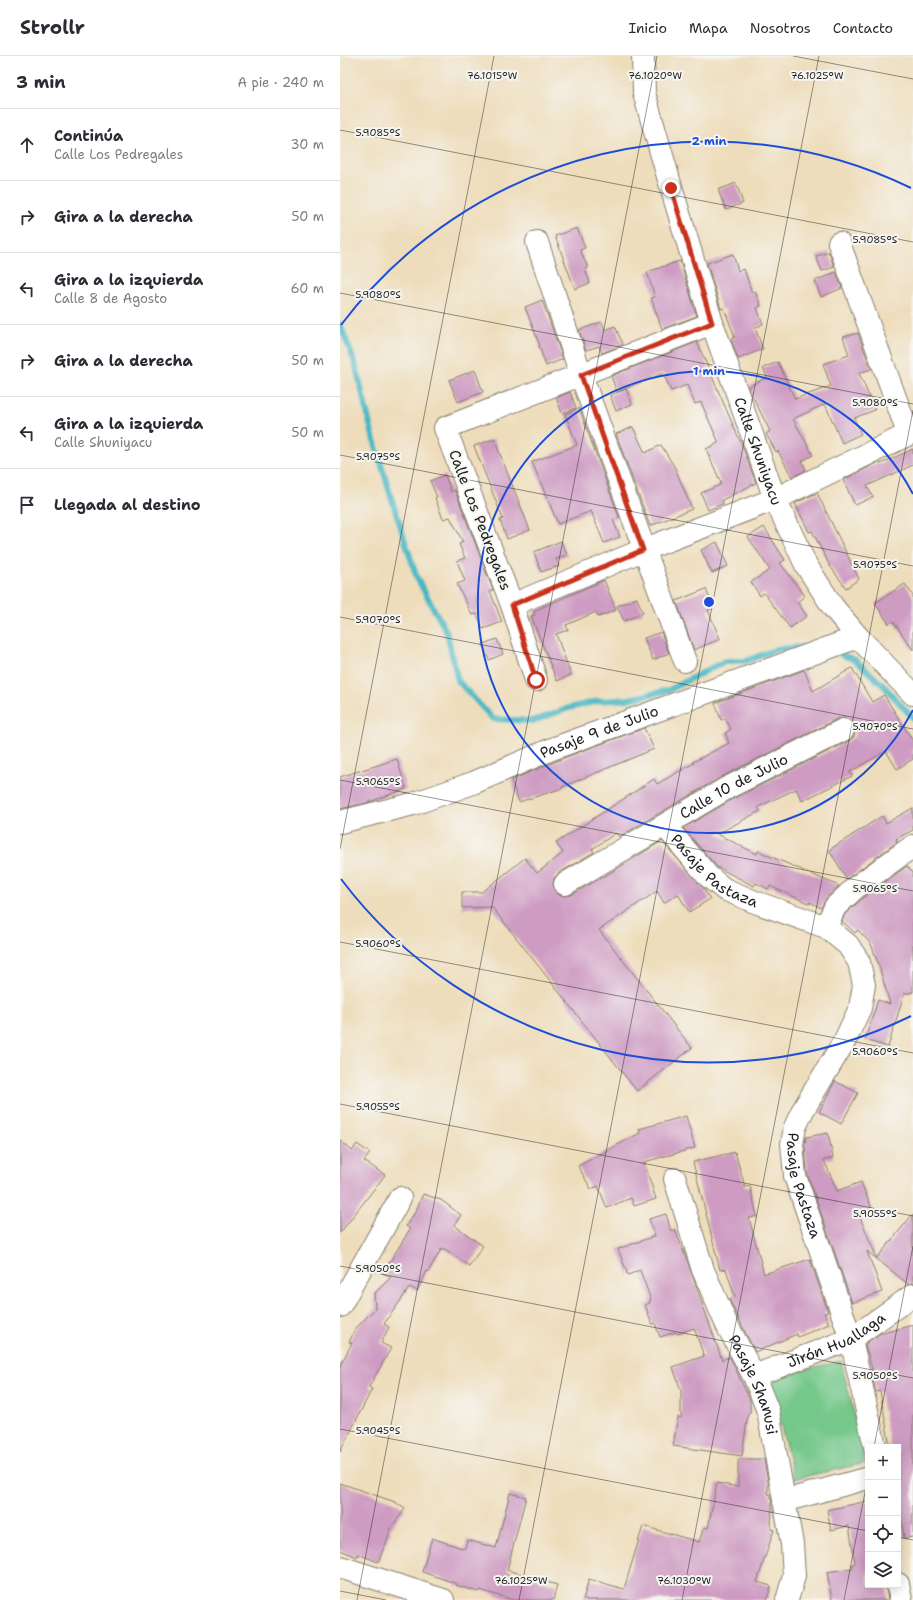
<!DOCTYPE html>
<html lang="es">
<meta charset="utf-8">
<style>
body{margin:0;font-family:"Shantell Sans",sans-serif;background:#f2f2f3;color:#2b2b33}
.controls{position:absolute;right:12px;bottom:12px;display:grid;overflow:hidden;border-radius:0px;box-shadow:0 2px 10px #0003}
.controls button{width:36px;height:36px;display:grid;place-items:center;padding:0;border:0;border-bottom:1px solid #e1e1e2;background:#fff;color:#2b2b33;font:20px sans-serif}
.stop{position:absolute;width:12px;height:12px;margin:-9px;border:3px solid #c8321e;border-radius:50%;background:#fff}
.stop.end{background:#c8321e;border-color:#fff;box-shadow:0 1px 4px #0008}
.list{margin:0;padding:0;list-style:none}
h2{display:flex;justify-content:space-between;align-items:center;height:52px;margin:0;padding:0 16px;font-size:17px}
h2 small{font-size:13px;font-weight:400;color:#7c7c81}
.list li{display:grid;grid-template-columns:26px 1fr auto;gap:12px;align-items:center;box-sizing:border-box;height:72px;padding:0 16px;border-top:1px solid #e1e1e2}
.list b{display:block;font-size:15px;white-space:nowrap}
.list p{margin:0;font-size:13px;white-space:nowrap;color:#7c7c81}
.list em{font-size:13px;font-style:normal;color:#7c7c81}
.icon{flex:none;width:22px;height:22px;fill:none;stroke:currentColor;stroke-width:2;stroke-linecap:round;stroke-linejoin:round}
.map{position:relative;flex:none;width:573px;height:1544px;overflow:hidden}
header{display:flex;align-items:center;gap:24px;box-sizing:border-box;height:56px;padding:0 20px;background:#fff;border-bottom:1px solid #e1e1e2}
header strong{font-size:19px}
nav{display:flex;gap:22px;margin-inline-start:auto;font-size:14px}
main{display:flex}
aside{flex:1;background:#fff}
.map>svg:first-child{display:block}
.green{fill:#74c78a;stroke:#487253}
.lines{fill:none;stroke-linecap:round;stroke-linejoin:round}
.stream{stroke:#4ab8c2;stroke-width:6}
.building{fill:#ce9bc2}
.minor-casing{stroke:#857c6c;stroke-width:24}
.minor{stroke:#fff;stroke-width:22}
.route{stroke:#c8321e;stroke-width:5}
.ticks{fill:none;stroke:#1c1c1c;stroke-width:1;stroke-opacity:0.45}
.ring{fill:none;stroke:#1d4ed8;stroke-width:2}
.labels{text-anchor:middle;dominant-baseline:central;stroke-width:4;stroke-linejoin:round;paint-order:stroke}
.street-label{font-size:15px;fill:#1c1c1c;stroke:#f6f6f2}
.ticks-label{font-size:10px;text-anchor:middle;fill:#1c1c1c;stroke:#f6f6f2;stroke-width:4;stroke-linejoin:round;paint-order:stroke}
.centre{fill:#1d4ed8;stroke:#f6f6f2;stroke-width:2}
.ring-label{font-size:12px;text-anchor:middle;font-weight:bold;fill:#1d4ed8;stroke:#f6f6f2;stroke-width:4;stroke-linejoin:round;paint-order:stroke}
</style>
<header>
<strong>Strollr</strong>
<nav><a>Inicio</a><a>Mapa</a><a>Nosotros</a><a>Contacto</a></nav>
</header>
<main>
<aside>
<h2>3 min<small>A pie · 240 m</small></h2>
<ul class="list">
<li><svg class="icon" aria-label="ahead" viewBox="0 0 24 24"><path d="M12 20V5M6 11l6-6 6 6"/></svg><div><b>Continúa</b><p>Calle Los Pedregales</p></div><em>30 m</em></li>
<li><svg class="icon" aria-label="right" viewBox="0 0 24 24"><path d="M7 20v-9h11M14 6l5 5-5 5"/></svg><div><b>Gira a la derecha</b></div><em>50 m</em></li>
<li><svg class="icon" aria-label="left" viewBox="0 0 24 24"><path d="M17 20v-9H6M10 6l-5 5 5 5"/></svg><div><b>Gira a la izquierda</b><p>Calle 8 de Agosto</p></div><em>60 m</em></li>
<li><svg class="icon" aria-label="right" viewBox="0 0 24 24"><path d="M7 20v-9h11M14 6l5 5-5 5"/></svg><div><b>Gira a la derecha</b></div><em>50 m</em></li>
<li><svg class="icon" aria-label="left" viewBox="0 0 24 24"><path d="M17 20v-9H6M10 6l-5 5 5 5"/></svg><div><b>Gira a la izquierda</b><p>Calle Shuniyacu</p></div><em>50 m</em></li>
<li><svg class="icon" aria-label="arrive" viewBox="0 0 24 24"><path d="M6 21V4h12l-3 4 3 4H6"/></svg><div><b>Llegada al destino</b></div></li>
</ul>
</aside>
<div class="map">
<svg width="573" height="1544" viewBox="0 0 573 1544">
<rect width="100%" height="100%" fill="#f6f6f2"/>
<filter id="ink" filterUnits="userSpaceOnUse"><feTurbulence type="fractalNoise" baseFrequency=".025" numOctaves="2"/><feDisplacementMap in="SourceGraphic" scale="8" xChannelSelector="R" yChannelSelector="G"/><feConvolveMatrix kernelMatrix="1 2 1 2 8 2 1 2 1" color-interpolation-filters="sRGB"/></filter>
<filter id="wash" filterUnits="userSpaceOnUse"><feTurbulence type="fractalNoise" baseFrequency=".012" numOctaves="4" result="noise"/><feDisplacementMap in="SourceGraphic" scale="16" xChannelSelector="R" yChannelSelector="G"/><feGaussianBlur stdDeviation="0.9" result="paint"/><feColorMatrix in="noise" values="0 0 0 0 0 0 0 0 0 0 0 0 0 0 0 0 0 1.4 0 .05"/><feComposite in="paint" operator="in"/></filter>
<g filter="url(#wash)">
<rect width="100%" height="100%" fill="#edb"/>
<path class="green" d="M501,1305L526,1407L454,1423L429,1322Z"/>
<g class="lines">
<path class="stream" d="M0,268L15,307L32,377L51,441L77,522L107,577L118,625L153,663L193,665L229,652L258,645L289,643L329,634L385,605H406L437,593L463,591
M495,596L515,604L545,631L573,662"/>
</g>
<g id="blocks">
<path class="building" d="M396,127L403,147L386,154L378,134Z
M237,172L245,192L240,194L248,212L245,213L250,227L235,233L215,180Z
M489,196L494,211L482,215L476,200Z
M393,198L398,215L404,213L412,237L415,235L421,250L417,252L423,268L415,272L423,293L398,303L391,283L395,281L384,252L381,253L367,207Z
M340,205L357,260L322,273L311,242L315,241L307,216Z
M496,216L502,232L481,241L475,225Z
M202,244L223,303L206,310L199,290H200L185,251Z
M262,266L265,274L275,270L283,289L262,297L259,290L246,294L239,274Z
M518,277L531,313L519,317L535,354L514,362L521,378L502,387L485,348L453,363L473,399L462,405L466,414L452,421L438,395L436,396L426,378L430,375L408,331L427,321L423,312L438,306L455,343L491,330L483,308L509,299L503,281Z
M357,286L403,392L416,427L382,444L383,448L368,454L361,437L380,429L379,428L381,427L366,393L378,387V385L361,346L355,348L347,329L331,335L323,317L277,336L271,320Z
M135,314L143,336L118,346L109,324Z
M286,333L292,348L276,355L270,339Z
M230,336L236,352L222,357L216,342Z
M239,352L279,461L273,464L280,481L264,487L251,455L218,468L192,406L237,389L225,358Z
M293,371L305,397L321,389L335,412L352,453L310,470L276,378Z
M154,383L190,474L167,483L160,464L163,463L134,390Z
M573,393V409L527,430L533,441L515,449L503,424L539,406L540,408Z
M105,419L111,436L115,434L153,534L150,535L162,566L143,573L137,558L132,559L117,528L125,525L117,505L125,502L119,488L123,486L110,461L103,463L95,442L97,441L90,425Z
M477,437L519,523L506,532L490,510L472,475L469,476L455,447Z
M424,471L445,504L440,507L465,540L457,546L467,560L450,572L424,537L420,540L411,526L430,514L408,481Z
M221,485L227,499L216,503L219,510L201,516L194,496Z
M377,486L388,510L372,517L361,494Z
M264,524L276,554L258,561L256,556L226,569L228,574L216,578L231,619L217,625L191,560L195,559L194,555Z
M565,528L573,540V594L553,565L549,568L535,547Z
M366,533L373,552L368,554L380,583L354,594L336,545Z
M297,542L303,557L284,565L277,550Z
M321,576L329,597L313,604L304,582Z
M157,583L163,598L149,604L143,588Z
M512,612L532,646L544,639L573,685V703L557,713L546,695L510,716L512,720L462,745L456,733L418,751L420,755L377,778L417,798L418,795L499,830L486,842L481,852L470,846V848L430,830L428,833L416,827L414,830L377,811L343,772L393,743L509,685L514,681L515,674L514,669L510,664L504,662L497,663L381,721L279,781L276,777L252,793L254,796L219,817L214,822L213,828L214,834L219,839L225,840L231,839L268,818L322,785L364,833L370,843L349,856L338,838L324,847L317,835L259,874L352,992L297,1035L152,851L122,852V836H142L185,802L197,817L223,797L216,787L314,723L317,728L354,707L353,706L389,687L385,677L391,673L385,662L381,664L375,647L464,614L473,635Z
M304,672L314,693L222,731L223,732L179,746L171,724L226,701Z
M57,703L66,733L23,748L0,753V721Z
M573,752V774L556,783L557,786L507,823L489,794L542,760L546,767Z
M567,810L573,817V936L564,938L548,991L525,984L538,944L550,948L539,910L531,888L518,874L515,877L502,865L505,858L523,842Z
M495,1025L518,1037L501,1068L479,1056Z
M346,1060L355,1092L304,1106L316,1143L294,1150L291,1142L267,1152L258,1130L251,1133L238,1110L300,1077L299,1073Z
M488,1077L493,1102L484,1104L497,1135L521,1126L532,1153L519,1159L537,1202L573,1158V1227L568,1228L527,1195L542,1236L512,1247L467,1117L465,1089L466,1081Z
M0,1084L12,1095L17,1088L30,1097L24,1105L45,1119L0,1177Z
M395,1096L405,1131L410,1130L417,1160L409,1162L424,1218L470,1203L488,1256L484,1257L489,1268L458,1281L457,1278L415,1296L389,1243L395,1241L386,1213L380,1214L353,1106Z
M83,1138L101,1144L121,1159L114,1169L143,1190L129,1210L105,1193V1194L102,1192L88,1216L87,1215L77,1235L70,1231L44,1268L49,1271L41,1287L51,1292L29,1331L32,1333L0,1396V1310L12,1287L9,1286L16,1272L35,1253L34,1238L51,1221L43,1217L70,1173L66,1170L76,1155Z
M326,1158L331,1175L335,1173L348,1207L382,1304L390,1301L410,1344V1357H408L402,1400L333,1390L338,1361L341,1362V1335L333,1311L364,1300L354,1272L337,1278L336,1276L320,1281L315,1267L312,1268L305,1249L310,1247L309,1245L311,1244L300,1214L288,1219L278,1193L315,1180L309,1163Z
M573,1269V1481L564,1482L558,1442V1391H550L540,1335L536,1336L531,1317H533L525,1288L539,1278Z
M398,1403H424L428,1425V1438H430L432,1447L431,1473L434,1474L417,1526L431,1530L427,1544H243L249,1523L284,1533L303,1470L359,1486L364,1471L368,1472L377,1427L398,1431Z
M0,1427L55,1446L65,1453L49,1474L51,1475L38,1506L18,1498L17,1501L0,1494Z
M170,1437L186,1441L167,1514L217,1529L213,1544H173L140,1534L139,1536L115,1529V1527L82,1516L92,1482L125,1493L127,1484L156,1492Z
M528,1445V1529H546L548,1544H492L487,1516L513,1512L512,1508L515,1507L509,1470L491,1474L487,1454Z"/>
</g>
</g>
<g filter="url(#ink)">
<use href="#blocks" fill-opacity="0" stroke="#857c6c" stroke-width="1"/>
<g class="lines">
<g class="minor-casing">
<g id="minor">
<path id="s1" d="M303,0L304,37L331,131L372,267L435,443L466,509L493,551L518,581L573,638"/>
<path d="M197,186L241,319L345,605"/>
<path d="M499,187L568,377"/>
<path d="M172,549L303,494L435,443L573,376"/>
<path d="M196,624L172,549L105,372L372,267"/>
<path id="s2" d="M0,766L73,748L133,727L212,693L518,581"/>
<path id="s3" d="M325,770L368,820L384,833L415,846L486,871L508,889L519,906L524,929L520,952L505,984L463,1054L455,1071L452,1088L455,1120L511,1283L535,1391"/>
<path id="s4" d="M225,828L387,732L503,674"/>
<path d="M486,871L495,851L515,832L573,790"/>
<path id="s5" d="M335,1123L363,1214L387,1269L414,1320L428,1355L452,1488L454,1520L447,1544"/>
<path d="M0,1250L60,1142"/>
<path id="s6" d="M414,1320L511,1283L573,1239"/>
<path d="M444,1445L528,1422"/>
<path d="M0,1511L103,1544"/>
<path d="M558,1528L561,1544"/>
</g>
</g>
<use href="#minor" class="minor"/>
</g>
</g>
<g class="lines" filter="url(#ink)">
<path class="route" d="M196,624L172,549L303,494L241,319L372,267L331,132"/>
</g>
<path class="ticks" d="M453,0L573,23M0,74L573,186M0,237L573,348M0,399L573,510M0,561L573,673M0,724L573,835M0,793L154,0M0,886L573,997M0,1048L573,1160M0,1210L573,1322M0,1373L528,1475M534,1391L573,1190M558,1481L573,1484M0,1535L46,1544M17,1544L317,0M179,1544L479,0M342,1544L573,354M504,1544L528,1421"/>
<g class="ring">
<path d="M573 654A231 231 0 1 1 573 438"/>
<path d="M571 960A461 461 0 0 1 1 823M1 269A461 461 0 0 1 571 132"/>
</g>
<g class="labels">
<g class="street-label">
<text stroke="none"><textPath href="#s1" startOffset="413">Calle Shuniyacu</textPath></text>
<text transform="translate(140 464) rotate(69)">Calle Los Pedregales</text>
<text stroke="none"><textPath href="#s2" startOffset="275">Pasaje 9 de Julio</textPath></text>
<text stroke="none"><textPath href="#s4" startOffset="195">Calle 10 de Julio</textPath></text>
<text stroke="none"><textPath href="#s3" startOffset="68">Pasaje Pastaza</textPath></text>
<text stroke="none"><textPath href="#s3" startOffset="487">Pasaje Pastaza</textPath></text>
<text stroke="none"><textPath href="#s6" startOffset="90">Jirón Huallaga</textPath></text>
<text stroke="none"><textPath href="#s5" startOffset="221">Pasaje Shanusi</textPath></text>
</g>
</g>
<g class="ticks-label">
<text x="315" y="23">76.1020°W</text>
<text x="477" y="23">76.1025°W</text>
<text x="152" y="23">76.1015°W</text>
<text x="38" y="80">5.9085°S</text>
<text x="535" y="187">5.9085°S</text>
<text x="38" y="242">5.9080°S</text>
<text x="535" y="350">5.9080°S</text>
<text x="38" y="404">5.9075°S</text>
<text x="535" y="512">5.9075°S</text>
<text x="38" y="567">5.9070°S</text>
<text x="535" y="674">5.9070°S</text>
<text x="38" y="729">5.9065°S</text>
<text x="535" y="836">5.9065°S</text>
<text x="38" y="891">5.9060°S</text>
<text x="535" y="999">5.9060°S</text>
<text x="38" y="1054">5.9055°S</text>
<text x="535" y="1161">5.9055°S</text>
<text x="38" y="1216">5.9050°S</text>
<text x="535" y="1323">5.9050°S</text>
<text x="38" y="1378">5.9045°S</text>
<text x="181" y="1528">76.1025°W</text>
<text x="344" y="1528">76.1030°W</text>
</g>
<circle cx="369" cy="546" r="6" class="centre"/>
<g class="ring-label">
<text x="369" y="89">2 min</text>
<text x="369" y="319">1 min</text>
</g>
</svg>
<div class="controls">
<button>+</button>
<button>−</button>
<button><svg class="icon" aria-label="locate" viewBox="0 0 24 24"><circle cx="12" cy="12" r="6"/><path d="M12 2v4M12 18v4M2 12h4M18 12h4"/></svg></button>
<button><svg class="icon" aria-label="layers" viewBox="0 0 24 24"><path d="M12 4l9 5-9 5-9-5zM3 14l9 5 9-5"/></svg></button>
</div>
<div class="stop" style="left:196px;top:624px"></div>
<div class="stop end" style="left:331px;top:132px"></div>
</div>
</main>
